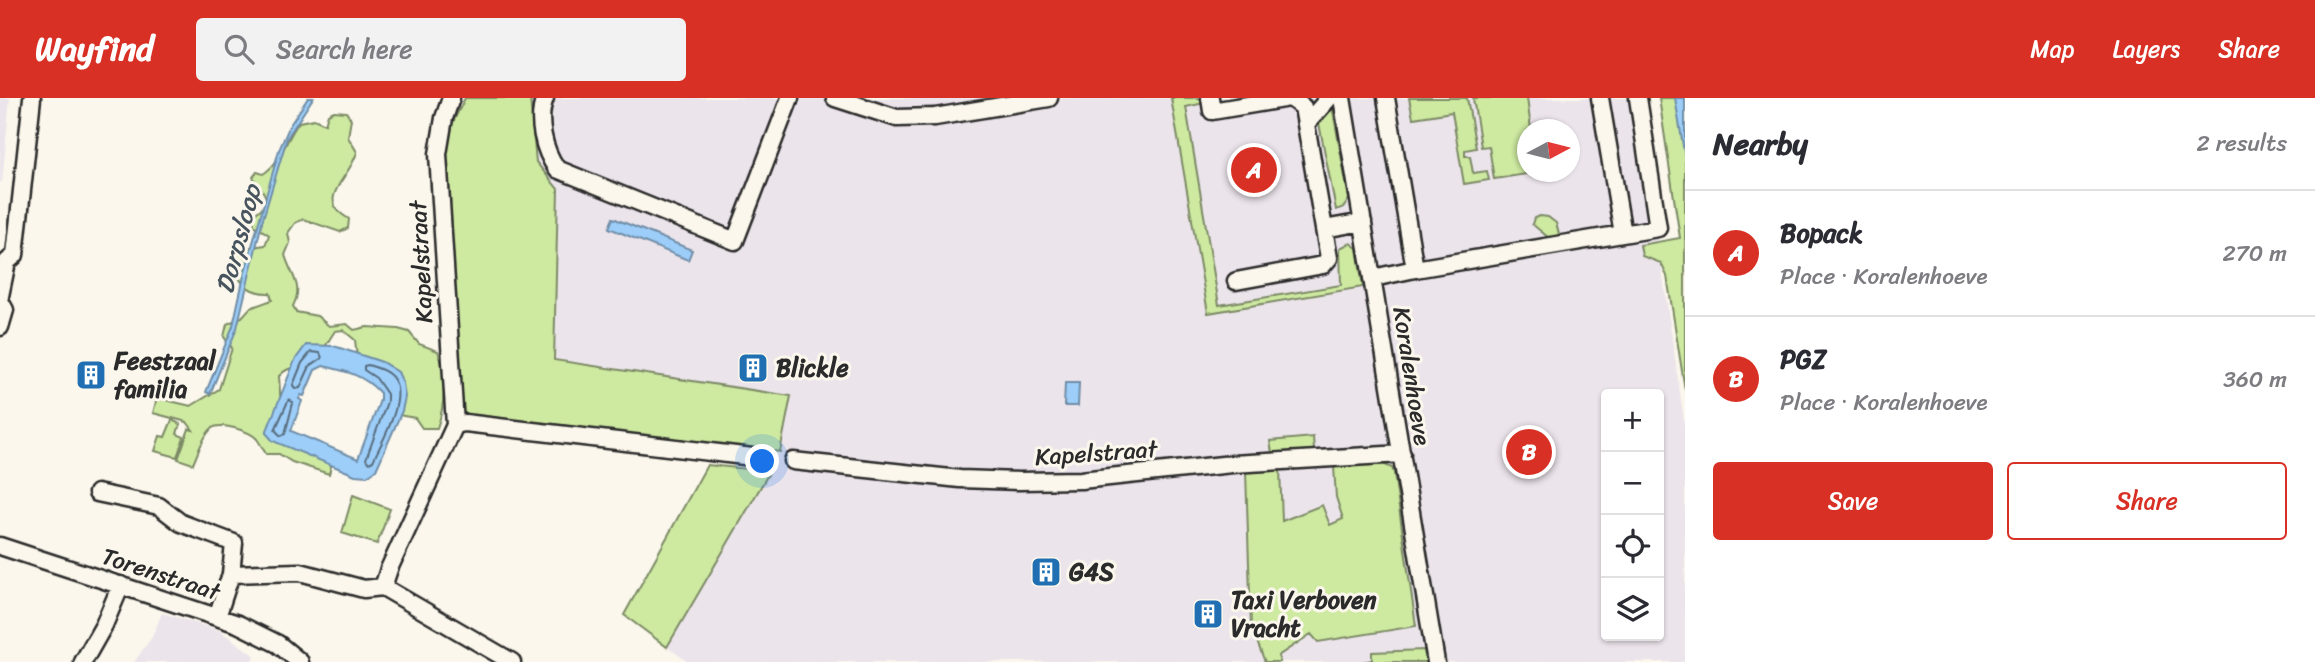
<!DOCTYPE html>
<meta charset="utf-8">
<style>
body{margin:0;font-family:Sriracha,sans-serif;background:#f2f2f3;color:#2b2b33}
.controls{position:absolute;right:21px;bottom:21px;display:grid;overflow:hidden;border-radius:7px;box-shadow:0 2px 5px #0004}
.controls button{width:63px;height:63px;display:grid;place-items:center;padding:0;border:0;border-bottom:2px solid #e1e1e2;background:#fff;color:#2b2b33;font:35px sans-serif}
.compass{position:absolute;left:1517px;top:21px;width:63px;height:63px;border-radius:50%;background:#fff;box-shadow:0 2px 5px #0004;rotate:83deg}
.you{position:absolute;left:763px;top:364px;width:24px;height:24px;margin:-18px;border:5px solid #fff;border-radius:50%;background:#1a73e8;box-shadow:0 0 0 10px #1a73e833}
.badge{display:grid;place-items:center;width:46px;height:46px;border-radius:50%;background:#d93025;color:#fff;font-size:23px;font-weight:700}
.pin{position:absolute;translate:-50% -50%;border:4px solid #fff;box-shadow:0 2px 7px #0006}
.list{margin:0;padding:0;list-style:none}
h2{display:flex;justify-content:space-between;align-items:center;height:91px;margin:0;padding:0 28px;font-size:30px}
h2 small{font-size:23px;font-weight:400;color:#7c7c81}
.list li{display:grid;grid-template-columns:46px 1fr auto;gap:21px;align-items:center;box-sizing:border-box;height:126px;padding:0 28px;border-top:2px solid #e1e1e2}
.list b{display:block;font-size:26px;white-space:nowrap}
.list p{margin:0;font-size:23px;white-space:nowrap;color:#7c7c81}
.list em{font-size:23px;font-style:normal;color:#7c7c81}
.actions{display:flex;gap:14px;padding:21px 28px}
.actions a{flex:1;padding:16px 0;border:2px solid #d93025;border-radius:7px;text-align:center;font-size:24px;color:#d93025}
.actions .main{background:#d93025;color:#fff}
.icon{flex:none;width:38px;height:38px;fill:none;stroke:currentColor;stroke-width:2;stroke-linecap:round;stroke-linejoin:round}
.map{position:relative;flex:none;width:1685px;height:564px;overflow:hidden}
header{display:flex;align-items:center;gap:42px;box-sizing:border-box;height:98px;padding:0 35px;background:#d93025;color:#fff}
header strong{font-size:33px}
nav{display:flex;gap:38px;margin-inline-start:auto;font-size:24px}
.search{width:490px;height:63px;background:#f2f2f3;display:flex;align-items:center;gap:18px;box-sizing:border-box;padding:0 24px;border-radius:7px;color:#7c7c81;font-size:26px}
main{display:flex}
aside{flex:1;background:#fff}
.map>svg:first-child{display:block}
.built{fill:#ece4eb;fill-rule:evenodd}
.green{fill:#ceeaa1;stroke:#7c8a66;stroke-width:2}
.water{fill:#9ccef9;stroke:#6f8da7;stroke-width:2;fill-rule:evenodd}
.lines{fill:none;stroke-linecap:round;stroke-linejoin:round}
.shore{stroke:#586c7d;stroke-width:2}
.minor-casing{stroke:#2b2b2b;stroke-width:21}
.minor{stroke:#fbf7ec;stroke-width:16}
.labels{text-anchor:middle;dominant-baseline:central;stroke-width:6;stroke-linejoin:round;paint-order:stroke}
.street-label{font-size:24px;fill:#2b2b2b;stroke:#fbf7ec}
.poi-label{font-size:24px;font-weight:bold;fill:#2b2b2b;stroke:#fbf7ec;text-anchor:start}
.water-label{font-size:26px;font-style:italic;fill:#47545e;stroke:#fbf7ec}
</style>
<header>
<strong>Wayfind</strong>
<div class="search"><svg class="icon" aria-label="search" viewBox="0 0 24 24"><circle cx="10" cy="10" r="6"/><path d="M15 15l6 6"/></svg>Search here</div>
<nav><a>Map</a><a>Layers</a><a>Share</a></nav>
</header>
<main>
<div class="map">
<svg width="1685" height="564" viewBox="0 0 1685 564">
<rect width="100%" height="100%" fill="#fbf7ec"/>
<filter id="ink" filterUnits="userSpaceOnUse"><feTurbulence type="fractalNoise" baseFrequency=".0143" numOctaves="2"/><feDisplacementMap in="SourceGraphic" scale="14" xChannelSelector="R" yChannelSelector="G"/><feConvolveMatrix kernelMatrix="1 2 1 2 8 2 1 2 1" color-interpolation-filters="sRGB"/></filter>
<g filter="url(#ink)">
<path class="built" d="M0,0H10L2,84H0Z
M530,0H1637L1685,329V564H688L667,549L780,354L791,298L554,263L558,91L536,64ZM1528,32H1570V74H1528ZM1606,296H1659V538H1606Z
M162,515L219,532L255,558L251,564H134L152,539Z"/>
<path class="green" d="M465,0H530L536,64L558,91L554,262L791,298L780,354L458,317L447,57L448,34Z
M1171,0H1203L1204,5L1186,9L1219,207L1341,187L1340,150L1350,145L1357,150L1363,189L1208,215Z
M1409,0H1467L1476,50L1465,52V58H1470L1473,75L1487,73L1489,82L1464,86L1452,14L1413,20Z
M1473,0H1527L1531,31L1528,32V74H1539L1494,81L1489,48L1481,49Z
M1659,0H1685V292L1667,178L1661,165L1642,158L1640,147L1680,140Z
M1326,11L1333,13L1349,101L1344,109L1336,112L1318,20Z
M334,13L346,14L351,21L348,39L357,54C350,81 313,101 349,121L348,130L340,134L303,121L295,125L288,135L290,145L285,157C291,178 304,187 293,208L296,214L317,218L329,228L347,226L354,232L367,229L398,231L409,234L419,246L438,253C447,275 445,308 437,330H422L415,320L392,316L389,296L357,259L355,242L343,232L335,233C327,244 322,258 309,264C297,270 288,268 279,278L281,311L278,324L332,364L329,376L292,364L279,356H266C263,351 260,345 257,341C250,333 219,323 211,331C202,340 198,355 193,366L178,361L189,331L193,332L187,324L153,315L157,300L191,308L219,291L232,250L224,239L227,226L242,219L250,210L272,202L270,195C247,196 236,182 232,161L246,150L265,147L269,137L254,127L253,117C277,101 262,95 253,79L257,74L263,76C282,64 286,40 299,24L314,21L325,26L328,16Z
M1540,118L1548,119L1556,125L1559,136L1555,140H1549L1532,126L1534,120Z
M172,322L180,326L177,336L184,339L177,359L155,353L160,338L165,339Z
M1313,339L1314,352L1272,355L1270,343Z
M1383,366L1392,370L1394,375L1416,528L1318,544L1311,536L1278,558L1280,564H1265L1251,528L1246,374L1280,370L1282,423L1322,407L1330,427L1343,421L1336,399L1334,369Z
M707,367L770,373L667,549L624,517Z
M353,397L390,411L377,446L342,435Z
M1424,552L1426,564H1361L1372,562V554Z"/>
<path class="water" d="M308,0H313L287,40L262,124L237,230L210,296L206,294L233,228L245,173L279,52L290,27Z
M1675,0H1685V60Z
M613,120L692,152L688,162L609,130Z
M306,247L334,248L382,264L398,274L403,285L405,299L402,313L376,372L367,378L355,377L273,343L266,335L295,262ZM323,268C346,273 364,277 380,295V302L358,361L291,333L302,303L299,301L301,297L304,298L315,272Z
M1065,285H1079L1078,308H1064Z"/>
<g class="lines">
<path class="shore" d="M311,254L320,255L322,260L310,268L300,290L295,291L293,287L302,265Z
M368,267C375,269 383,271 389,276C412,294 382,343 373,363L369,365L366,361L387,304V296L376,280L364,272V268Z
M289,301L293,305L285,336L281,338L275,332Z"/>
<g class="minor-casing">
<path id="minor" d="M545,0C536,22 544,53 557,71L735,143L790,0
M835,0L897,20L935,19L1049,0
M1210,0L1212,13L1289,0
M1290,0L1303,9L1324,131L1363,124
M1342,0L1436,564
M1600,0L1623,136
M1306,26L1329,0
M1415,171L1658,130L1638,0
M1373,180L1415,171L1386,0
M1236,183L1323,167L1329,160L1324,131
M0,198L7,164L15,157L32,0
M0,203L5,212L0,229
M455,327L465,325L761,360
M793,363L960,381L1019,383L1081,382L1232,366L1402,356
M97,395L159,408L181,425L234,445L231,476L217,519
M0,448L238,526L278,546L300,564
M231,476L300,474L364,491L383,489L512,564
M383,489L389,471L455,327L438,56L444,20L451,0
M83,564L104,527L121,487"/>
</g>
<use href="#minor" class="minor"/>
</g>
</g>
<defs>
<g id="building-square" transform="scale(1.575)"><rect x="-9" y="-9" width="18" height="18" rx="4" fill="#1f6fb2" stroke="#fbf7ec"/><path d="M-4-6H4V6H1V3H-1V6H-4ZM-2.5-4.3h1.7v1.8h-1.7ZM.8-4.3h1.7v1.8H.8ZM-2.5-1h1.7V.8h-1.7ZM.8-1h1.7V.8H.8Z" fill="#fff"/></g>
</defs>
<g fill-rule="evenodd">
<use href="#building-square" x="753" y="270"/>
<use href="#building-square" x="91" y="277"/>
<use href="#building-square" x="1046" y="474"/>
<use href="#building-square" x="1208" y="516"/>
</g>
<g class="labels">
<g class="street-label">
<text transform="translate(421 164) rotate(-93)">Kapelstraat</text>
<text transform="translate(1412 278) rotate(81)">Koralenhoeve</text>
<text transform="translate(1096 355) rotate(-4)">Kapelstraat</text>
<text transform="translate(161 476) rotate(18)">Torenstraat</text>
</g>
<g class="poi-label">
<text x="114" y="263">Feestzaal<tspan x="114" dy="28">familia</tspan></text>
<text x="776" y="270">Blickle</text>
<text x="1069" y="474">G4S</text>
<text x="1231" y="502">Taxi Verboven<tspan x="1231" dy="28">Vracht</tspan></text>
</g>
<g class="water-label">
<text transform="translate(238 141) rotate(-75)">Dorpsloop</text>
</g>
</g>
</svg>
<div class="controls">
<button>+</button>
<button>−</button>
<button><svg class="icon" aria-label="locate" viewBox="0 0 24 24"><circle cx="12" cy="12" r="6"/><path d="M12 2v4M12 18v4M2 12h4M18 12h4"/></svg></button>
<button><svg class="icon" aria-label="layers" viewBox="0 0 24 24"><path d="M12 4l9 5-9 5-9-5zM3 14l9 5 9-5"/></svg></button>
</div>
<svg class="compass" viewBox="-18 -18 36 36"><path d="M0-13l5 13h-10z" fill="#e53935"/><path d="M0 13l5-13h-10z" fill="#7c7c81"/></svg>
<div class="you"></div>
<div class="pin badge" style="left:1254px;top:72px">A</div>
<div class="pin badge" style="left:1529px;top:354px">B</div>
</div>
<aside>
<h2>Nearby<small>2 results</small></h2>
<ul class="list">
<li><span class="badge">A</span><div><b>Bopack</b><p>Place · Koralenhoeve</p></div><em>270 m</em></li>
<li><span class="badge">B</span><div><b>PGZ</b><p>Place · Koralenhoeve</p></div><em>360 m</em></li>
</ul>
<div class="actions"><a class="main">Save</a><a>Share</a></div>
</aside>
</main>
